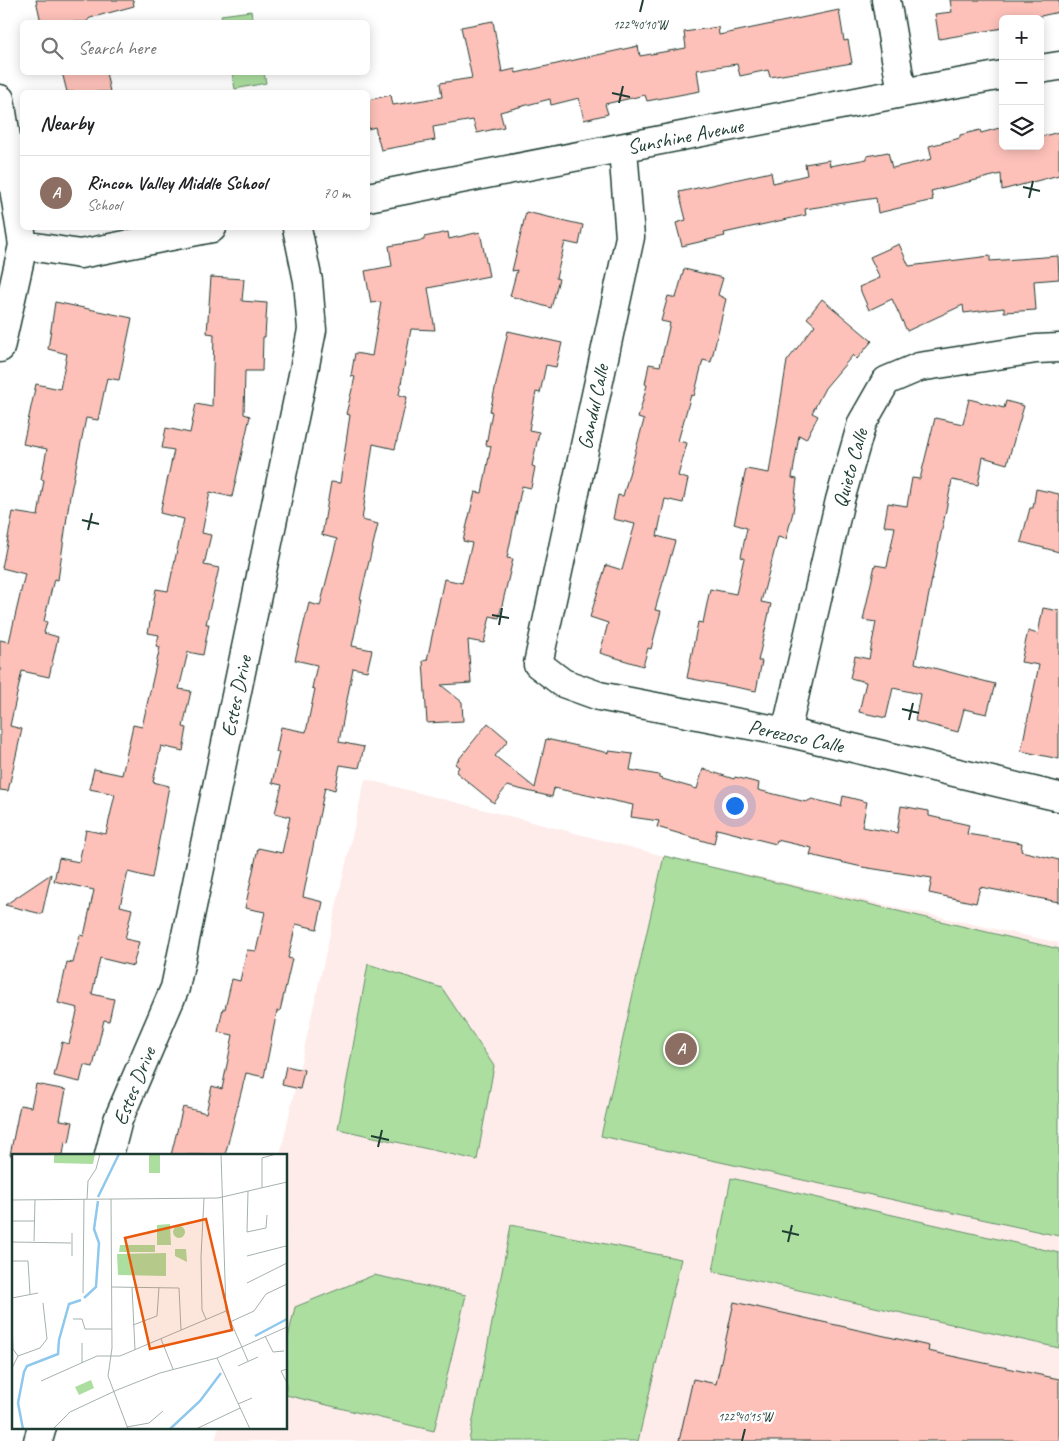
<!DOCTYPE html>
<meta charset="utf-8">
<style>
body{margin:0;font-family:Caveat,sans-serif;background:#f6f6f6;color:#202124}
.controls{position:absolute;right:15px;top:15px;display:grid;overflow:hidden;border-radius:8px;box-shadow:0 2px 12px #0003}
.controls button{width:45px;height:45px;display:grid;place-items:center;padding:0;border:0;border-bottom:1px solid #e0e0e0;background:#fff;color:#202124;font:25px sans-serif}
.you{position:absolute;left:734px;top:805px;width:18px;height:18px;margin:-12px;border:4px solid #fff;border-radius:50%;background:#1a73e8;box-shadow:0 0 0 8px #1a73e833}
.badge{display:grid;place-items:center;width:32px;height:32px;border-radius:50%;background:#db2777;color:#fff;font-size:16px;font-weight:700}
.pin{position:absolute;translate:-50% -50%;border:2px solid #fff;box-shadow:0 1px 5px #0006}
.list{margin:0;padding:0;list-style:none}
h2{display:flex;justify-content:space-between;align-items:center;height:65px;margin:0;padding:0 20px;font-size:21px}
h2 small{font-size:16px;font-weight:400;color:#757577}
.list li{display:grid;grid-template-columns:32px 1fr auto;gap:15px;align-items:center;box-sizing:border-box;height:75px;padding:0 20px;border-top:1px solid #e0e0e0}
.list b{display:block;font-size:19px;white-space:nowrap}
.list p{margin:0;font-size:16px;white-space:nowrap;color:#757577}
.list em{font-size:16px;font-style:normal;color:#757577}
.icon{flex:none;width:28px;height:28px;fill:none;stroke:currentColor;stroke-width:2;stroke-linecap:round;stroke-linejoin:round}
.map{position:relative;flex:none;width:1059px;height:1441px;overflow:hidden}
.search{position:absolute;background:#fff;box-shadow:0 2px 12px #0003;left:20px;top:20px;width:350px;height:55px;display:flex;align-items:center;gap:12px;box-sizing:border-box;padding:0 18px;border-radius:8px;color:#757577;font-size:19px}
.panel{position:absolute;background:#fff;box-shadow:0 2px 12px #0003;left:20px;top:90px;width:350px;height:140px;border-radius:8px}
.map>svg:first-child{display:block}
.built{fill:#feecea}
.green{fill:#acdea0;stroke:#668e6a}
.building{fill:#fdc1b9;stroke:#1f3d34}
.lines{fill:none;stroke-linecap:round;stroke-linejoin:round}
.minor-casing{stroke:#1f3d34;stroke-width:31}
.minor{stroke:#fff;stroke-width:28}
.ticks{fill:none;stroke:#1f3d34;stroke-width:2}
.labels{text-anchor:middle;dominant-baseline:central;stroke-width:4.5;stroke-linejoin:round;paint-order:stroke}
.street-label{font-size:21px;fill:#1f3d34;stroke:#fff}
.inset-river{fill:none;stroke:#8ec8ed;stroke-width:2.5}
.inset-road{fill:none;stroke:#a5b1ae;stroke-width:1}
.view{fill:#e8590c;fill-opacity:0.15;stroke:#e8590c;stroke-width:2.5}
.inset-edge{fill:none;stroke:#1f3d34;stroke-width:2.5}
.ticks-label{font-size:12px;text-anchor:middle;fill:#1f3d34;stroke:#fff;stroke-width:4.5;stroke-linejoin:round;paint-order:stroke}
</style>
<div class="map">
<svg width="1059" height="1441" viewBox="0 0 1059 1441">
<rect width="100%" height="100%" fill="#fff"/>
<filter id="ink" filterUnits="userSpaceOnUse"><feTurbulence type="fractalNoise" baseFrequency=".02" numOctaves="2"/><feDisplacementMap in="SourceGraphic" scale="10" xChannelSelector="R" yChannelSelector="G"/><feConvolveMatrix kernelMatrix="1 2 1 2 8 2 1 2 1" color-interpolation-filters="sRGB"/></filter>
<g filter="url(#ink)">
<path class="built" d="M365,779L664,856L1059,943V1441H215L219,1427H286V1155H280Z"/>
<path class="green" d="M251,11L253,22H222L221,15Z
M232,73H264L266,83L235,89Z
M664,856L1059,949V1236L601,1136Z
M368,964L442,988L494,1066L477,1160L338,1129Z
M731,1178L1059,1253V1348L713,1271Z
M511,1225L681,1259L638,1441H469Z
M374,1275L466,1295L434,1431L286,1395V1346L295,1307Z"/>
<path class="building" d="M36,0H133L134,6L90,18L86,22H41Z
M950,0H1059V12L1027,19H1003V28L939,39L935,14L952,12Z
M839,10L844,41L848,40L852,63L770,77L768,70L740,76L737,64L697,70L700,91L647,101L645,95L605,104L608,114L584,120L579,98L551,105L550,99L500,112L504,127L477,133L473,120L433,127L435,140L381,150L375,127L368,129V100L391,95L393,105L442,97L440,83L472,78L461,27L493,21L502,72L515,69L516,73L638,46L640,56L686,48L684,32L718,27L719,35Z
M62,72H106L110,92H67Z
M1003,127V146H1040V137L1059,132V175L1002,190L1001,174L931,191L933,200L878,213L876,198L805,209L806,215L724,233L725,236L682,246L676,223L686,220L679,192L771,172L773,183L807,175L805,164L829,160L830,166L867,159V156L888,152L892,168L932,159L929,146L960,138V135L980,130L981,133Z
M526,212L583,225L579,245L565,242L556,278L559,279L551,308L510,296L517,270L512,271Z
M448,232L449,239L480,232L489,276L428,288L435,330L411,329L399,395L407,397L395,449L373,444L362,520L378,524L360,599H362L352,646L372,650L367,671L353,668L339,742L364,747L359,768L340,765L335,790L325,787L303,897L323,902L317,929L296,924L288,958L292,959L280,1011H277L264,1077L246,1073L225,1155H171L183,1107L206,1113L212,1086L222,1089L233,1035L218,1032L223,1008L225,1009L232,979L240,981L247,950L256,951L265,912L245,908L258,848L282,853L290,817L275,813L282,785L272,783L279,752H276L281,727L306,732L315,689L312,688L317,665L295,660L309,603L320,606L337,539L322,535L331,482L340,483L350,415L346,414L355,377L351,376L355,353L372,356L381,302L371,303L365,271L392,266L389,246L424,240V237Z
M899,244L909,266L990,256V261L1058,256L1059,279L1034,281L1036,310L1004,312V308L964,313L963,305L907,331L892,299L869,310L859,287L880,278L870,257Z
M684,269L723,278L718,295L726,299L711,362L703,360L694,396L691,395L678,441L687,443L678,476L688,479L683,503L665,499L657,536L675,541L655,610L661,611L651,649L648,648L643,666L600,653L608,623L590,617L606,565L622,570L635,524L613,519L618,495L623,496L644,420L638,418L647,385L645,384L649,364L660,366L670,323L661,321L668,296L676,298Z
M211,277L244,279L242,301L267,303L265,337H263L262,371H245L244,414L250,416L232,497L210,492L202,533L211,535L204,565L219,568L206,624H209L203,655L188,652L179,689L191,691L183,727L187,728L183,751L161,746L153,782L169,786L152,878L128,872L120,906L132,909L125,939L139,942L133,966L100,958L92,994L114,999L109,1021L104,1020L93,1067L84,1065L80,1082L54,1076L62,1042L69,1044L78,1008L58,1003L67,962L73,963L80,935L84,936L94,890L54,881L59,858L79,862L86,830L106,834L115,794L89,789L94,769L122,775L133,725L142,727L160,647L156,646L159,635L148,633L156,589L168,591L184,519L160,513L174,450L162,448L166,428L190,433L196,404L212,407L214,334L207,333Z
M822,299L872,341L857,359L853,355L825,388L812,413L818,416L806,439L799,435L792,478L797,479L793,512L786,539L778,537L761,602L771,604L758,661H762L756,691L687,678L698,622L703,623L710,589L736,594L744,558L741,557L747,528L734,524L746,469L769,473L787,361L815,325L807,318Z
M55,302L132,318L119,380L107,378L98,420L86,418L70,496L58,580L54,579L44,621L47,622L44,633L58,637L49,677L22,671L10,726L22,729L8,791L0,790V640L9,642L25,574L2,568L13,512L38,516L44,480L41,479L47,449L23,444L36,384L60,389L67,354L48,349Z
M508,331L562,343L556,367L546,365L540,393L536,392L529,430L539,432L532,466L535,467L531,488L522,486L507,558L513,559L499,618L490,616L484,643L468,640L471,683L441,685L462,702L463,721L427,723L423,661L427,660L444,579L462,583L472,543L463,541L475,492L482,493L491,446L486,445L492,412L490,411Z
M969,399L1004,408L1006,401L1024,406L1007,464L983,457L978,485L952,480L915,663L995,684L987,714L964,709L958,732L915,721L920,694L893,688L886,718L859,712L866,682L850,678L855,656L869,659L876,622L863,620L875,565L887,567L895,527L884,526L888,503L907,506L912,478L920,479L935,418L963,424Z
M1036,489L1059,494V552L1021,542L1030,508H1033Z
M1043,608L1059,611V759L1021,751L1039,665L1021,662L1028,631L1038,634Z
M488,723L508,740L495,756L535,788L546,739L609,753V751L633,754L630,770L659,775V778L697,789L703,769L734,779L735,777L759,783L758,790L806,802L812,799L841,806L843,796L867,802L862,827L897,833L901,806L929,811V816L969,825L967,834L1022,843L1021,851L1059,860V902L980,887L976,903L929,893L932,878L862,867L810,855L812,848L777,840L776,844L717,829L714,844L657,827L659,821L631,817L633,805L554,788L552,797L507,786L494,803L456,772L459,767L455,764Z
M51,874L42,914L5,905Z
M286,1066L304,1070L300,1089L282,1085Z
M36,1084L66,1090L60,1120L73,1122L69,1143L65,1142L63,1155H10L20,1105L31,1107Z
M734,1302L929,1346L928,1351L1059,1379V1441H679L693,1379L716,1384Z"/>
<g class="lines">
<g class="minor-casing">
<path id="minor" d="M886,0L902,93
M1040,69L1059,66
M0,99L23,245L0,348
M623,149L630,237L538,664L563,683L599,696L786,732L1059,797
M368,197L902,93L1003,75
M23,245L80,254L212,228
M786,732L840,500L862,423L886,381L919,367L1036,349L1059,348
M109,1155L118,1120L175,988L304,370L312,330L308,281L297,228
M38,1441L42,1427"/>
</g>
<use href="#minor" class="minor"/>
</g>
</g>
<path class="ticks" d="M640,12L643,0M612,93L630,97M619,103L623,86M1023,187L1040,191M1029,198L1033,181M82,520L99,524M88,530L92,513M492,615L509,618M499,625L502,608M902,709L919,713M909,720L913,703M371,1136L389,1140M378,1147L382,1130M782,1231L799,1235M788,1242L792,1225M742,1441L745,1429"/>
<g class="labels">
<g class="street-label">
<text transform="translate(685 136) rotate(-11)">Sunshine Avenue</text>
<text transform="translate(593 407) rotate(-78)">Gandul Calle</text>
<text transform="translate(850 468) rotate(-74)">Quieto Calle</text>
<text transform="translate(236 696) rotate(-78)">Estes Drive</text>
<text transform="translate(796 736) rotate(12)">Perezoso Calle</text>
<text transform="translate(134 1086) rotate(-68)">Estes Drive</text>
</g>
</g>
<g transform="translate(12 1154)">
<rect width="275" height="275" fill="#fff"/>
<path d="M42,0H83L81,10L42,9ZM137,0H148V19H137ZM158,70L159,91H145V71ZM161 78a6 6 0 1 1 12 0a6 6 0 1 1-12 0ZM108,91H143V98H107ZM163,95H174L175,108L163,102ZM154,99V122L106,121L105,100ZM79,226L82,234L67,241L63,233Z" fill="#acdea0"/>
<path class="inset-river" d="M86,43L107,0M72,144L84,133L87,89L82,75L86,47M243,182L275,165M11,275L6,249L12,218L15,212L46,200L47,186L57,150L69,146M158,275L188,247L209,219"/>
<path class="inset-road" d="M209,0L214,157L236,207M250,34V4L264,0M236,37L235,78L254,74L255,61M192,44L189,103L190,156L194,165M75,45L76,27L84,15L88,0M99,45L100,194L96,222L116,275M0,46L206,44L275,28M0,67H22M275,82V99M22,87L23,46M0,88L59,89M60,102V79M235,102L274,92M0,107H16L18,140M235,129L275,109M100,133L167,134L169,176M120,133L123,196M71,139L72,45M0,144L26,139M61,165H70L73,175H100M218,168L242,157L254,140L275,130M0,169L1,195L6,202M121,171L145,162L147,133M253,182L261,198L272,197M149,185L161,215M70,189V209M205,204L238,275M226,212L246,203M0,214L6,202L28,194L35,185L31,149M275,215L269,217L275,229M29,227L85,202H108L214,157M226,250L240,244M115,273L137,269L151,257M41,275L58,258L105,236L148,219L205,204L275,173M184,275L228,254"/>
<path class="view" d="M194,65L220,176L138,195L113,84Z"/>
<rect width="275" height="275" class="inset-edge"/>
</g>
<g class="ticks-label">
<text x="640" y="29">122°40'10"W</text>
<text x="745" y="1421">122°40'15"W</text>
</g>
</svg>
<div class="controls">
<button>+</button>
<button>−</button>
<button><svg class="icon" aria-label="layers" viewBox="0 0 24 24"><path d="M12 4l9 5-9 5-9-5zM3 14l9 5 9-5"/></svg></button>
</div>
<div class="you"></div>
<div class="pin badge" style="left:681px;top:1049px;background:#8d6e63">A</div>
<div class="search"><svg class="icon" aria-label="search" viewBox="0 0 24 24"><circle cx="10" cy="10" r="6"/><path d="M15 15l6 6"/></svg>Search here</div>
<section class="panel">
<h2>Nearby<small></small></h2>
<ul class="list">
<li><span class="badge" style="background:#8d6e63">A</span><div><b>Rincon Valley Middle School</b><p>School</p></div><em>70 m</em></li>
</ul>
</section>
</div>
